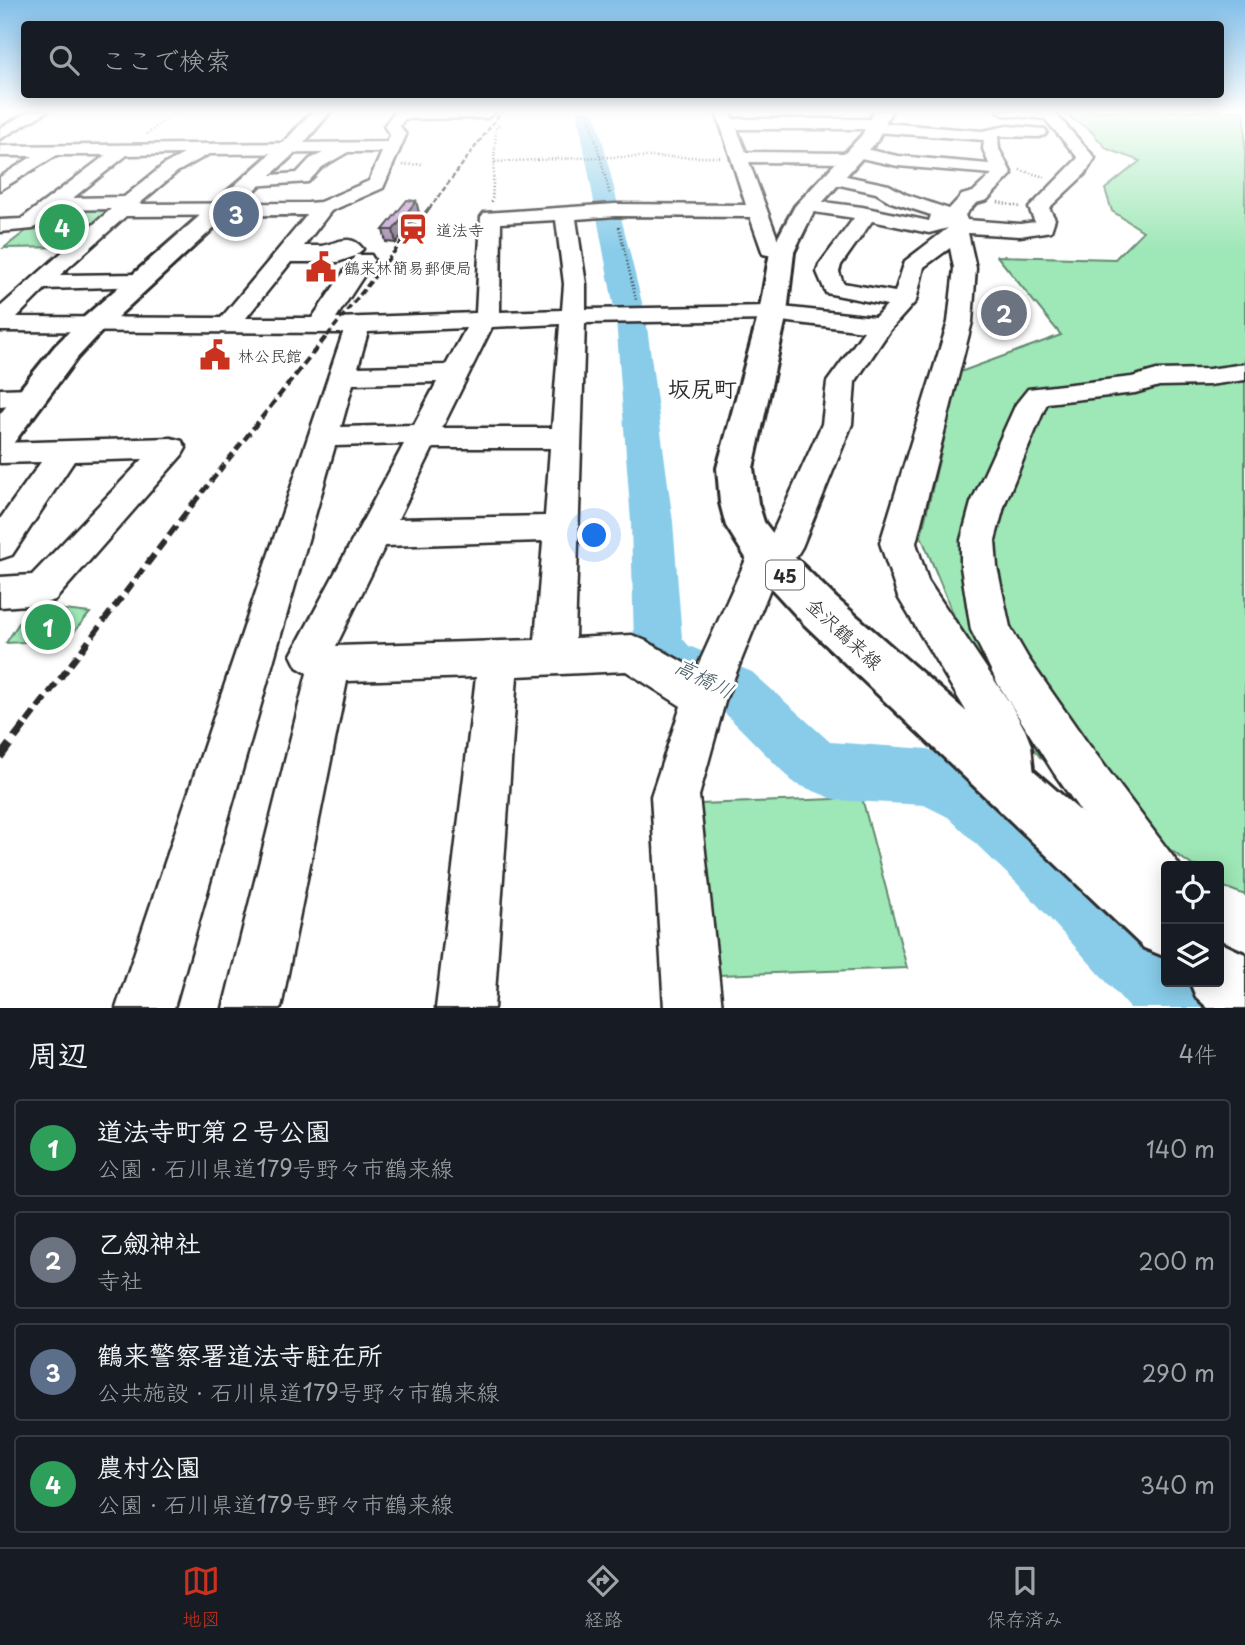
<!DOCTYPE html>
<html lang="ja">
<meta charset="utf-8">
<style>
body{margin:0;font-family:"Playpen Sans","Klee One",sans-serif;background:#20242c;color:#f1f3f6}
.controls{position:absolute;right:21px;bottom:21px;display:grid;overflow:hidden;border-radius:7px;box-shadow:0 4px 18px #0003}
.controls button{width:63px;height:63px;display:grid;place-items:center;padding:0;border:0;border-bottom:2px solid #363941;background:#171b24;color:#f1f3f6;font:35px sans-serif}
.you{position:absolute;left:595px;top:536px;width:24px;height:24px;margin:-18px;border:5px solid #fff;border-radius:50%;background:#1a73e8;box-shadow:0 0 0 10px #1a73e833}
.badge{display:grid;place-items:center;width:46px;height:46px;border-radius:50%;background:#c8321e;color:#fff;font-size:23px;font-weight:700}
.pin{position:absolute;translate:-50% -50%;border:4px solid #fff;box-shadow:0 2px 7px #0006}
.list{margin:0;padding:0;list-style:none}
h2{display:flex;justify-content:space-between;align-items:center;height:91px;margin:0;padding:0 28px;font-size:30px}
h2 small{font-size:23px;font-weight:400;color:#9ea1a6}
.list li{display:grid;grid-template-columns:46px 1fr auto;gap:21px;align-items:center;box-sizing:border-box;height:98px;margin:0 14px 14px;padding:0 14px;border:2px solid #363941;border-radius:7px}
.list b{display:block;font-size:26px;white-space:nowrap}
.list p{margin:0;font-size:23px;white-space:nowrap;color:#9ea1a6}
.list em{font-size:23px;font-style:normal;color:#9ea1a6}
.icon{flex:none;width:38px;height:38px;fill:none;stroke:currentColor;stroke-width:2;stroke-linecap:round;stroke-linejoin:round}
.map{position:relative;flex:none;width:1245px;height:1008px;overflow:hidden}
.search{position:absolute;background:#171b24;box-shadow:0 4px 18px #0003;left:21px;right:21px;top:21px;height:77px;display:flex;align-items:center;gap:18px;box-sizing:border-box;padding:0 24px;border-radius:7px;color:#9ea1a6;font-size:26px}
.sheet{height:539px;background:#171b24}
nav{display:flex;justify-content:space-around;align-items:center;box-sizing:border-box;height:98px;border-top:2px solid #363941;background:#171b24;font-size:19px;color:#9ea1a6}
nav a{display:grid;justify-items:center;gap:4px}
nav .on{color:#c8321e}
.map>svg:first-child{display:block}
.green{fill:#9ee7b6;stroke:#648970;stroke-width:2}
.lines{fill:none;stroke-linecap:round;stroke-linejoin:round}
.river{fill:#88cce9;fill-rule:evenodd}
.minor-casing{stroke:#2b2b2b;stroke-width:5}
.major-casing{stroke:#2b2b2b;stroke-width:6}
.path{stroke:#2b2b2b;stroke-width:2.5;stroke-dasharray:1 2.5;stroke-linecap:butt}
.minor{fill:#fff;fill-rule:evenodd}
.major{fill:#fff;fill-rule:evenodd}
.rail-far4{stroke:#2b2b2b;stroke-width:2.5;stroke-dasharray:5 2.5;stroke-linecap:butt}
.rail-far3{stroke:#2b2b2b;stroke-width:3.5;stroke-dasharray:7 3.5;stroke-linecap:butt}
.rail-far2{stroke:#2b2b2b;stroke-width:4.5;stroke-dasharray:9 4.5;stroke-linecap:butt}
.rail-far1{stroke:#2b2b2b;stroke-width:6;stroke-dasharray:12 6;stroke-linecap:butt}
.rail{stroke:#2b2b2b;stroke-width:8;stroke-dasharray:16 8;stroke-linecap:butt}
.wall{fill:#a78eb4;stroke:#2b2b2b;stroke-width:2}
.shaded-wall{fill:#887492;stroke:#2b2b2b;stroke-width:2}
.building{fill:#c2a5d1;stroke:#2b2b2b;stroke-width:2}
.labels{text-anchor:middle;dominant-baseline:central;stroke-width:5;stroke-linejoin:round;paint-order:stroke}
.far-poi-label{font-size:16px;fill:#2b2b2b;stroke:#fff;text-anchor:start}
.shield{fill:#fff;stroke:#6b6b6b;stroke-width:2}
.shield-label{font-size:18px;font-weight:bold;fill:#2b2b2b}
.street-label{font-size:19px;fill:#2b2b2b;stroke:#fff}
.water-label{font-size:21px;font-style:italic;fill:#475b64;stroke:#fff}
.quarter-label{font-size:23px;font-weight:bold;fill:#2b2b2b;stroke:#fff}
</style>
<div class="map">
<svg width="1245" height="1008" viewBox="0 0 1245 1008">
<rect width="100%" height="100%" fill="#fff"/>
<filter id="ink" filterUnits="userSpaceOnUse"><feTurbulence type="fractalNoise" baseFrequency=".0143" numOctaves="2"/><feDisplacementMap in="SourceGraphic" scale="14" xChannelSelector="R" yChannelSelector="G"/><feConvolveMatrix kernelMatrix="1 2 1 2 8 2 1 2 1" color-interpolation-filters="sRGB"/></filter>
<g filter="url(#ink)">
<path class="green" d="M1059,111H1245V895L1219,885V866H1193L1040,757L978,674L921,536L960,372L1061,335L997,256L1115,259L1143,231L1112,211L1105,189L1140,161L1107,149L1089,129Z
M58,206H117L69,247L4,248Z
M30,606L90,613L67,640L6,643Z
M862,798L907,968L720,975L700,804Z"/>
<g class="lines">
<path class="river" d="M577,111H595L646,319L673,522L682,638L689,646L752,672L830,742L928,749L988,777L1069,847L1166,948V982H1199L1211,1008H1130L1025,891L948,817L924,805L836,800L794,783L716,704L655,676L641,661L634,646L631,522L616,319Z"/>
<g class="minor-casing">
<path id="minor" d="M30,111H48L0,139V128Z
M395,111H497L487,118L404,119L400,126L406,135L383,188L331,211L304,246C309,246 315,246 321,246C336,244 350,232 363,249L356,255H371L374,260L336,318L476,313L481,217L484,213L615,204L746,205L716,111H730L733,119H877L884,123L982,131L1007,126L1045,129L1047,132L1045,135L1039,137L998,136L999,149L1012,174L987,200L976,203L965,215L967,220L1020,224L1035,222L1029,208L1078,158L1045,119L1004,115L997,111L1054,112L1095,158L1085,174L1049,208L1055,219L1051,231L1020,236L968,233L976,268L972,322L916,543L928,581L1011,705L1025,730L1031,745L1035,785L1028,801L1012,808L996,801L989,785L987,746L898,597L880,543L948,322L954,268L950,248L924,267L916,301L890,330L855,382L852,424L802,547L796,557L780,564L726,698L699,796L722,1008H664L651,796L681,706L626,671L517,676L494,1008H436L476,677L347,681L281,1008H223L307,673L297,667L291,655L404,444L335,446L174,1008H116L343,333L0,331V307L111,209L58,210L33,229L0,232V220L21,219L106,155H57L0,190V177L33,156H0V146L387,142L390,135L384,126ZM737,129H869L876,132L984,140L983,149L989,164L898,156L855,147L849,148L847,153L746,152ZM348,152H382L369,181L320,202L308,203L139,204L177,172L209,154L323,153L310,159L297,173L245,177L242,181L251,186L308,182L322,167ZM184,154L165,164L124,197L73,198L127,155ZM856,157L898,166L992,174L973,192L962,195L949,209L905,194L889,185L832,173L823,178L826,182L876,193L891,202L931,215L929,221L862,207L808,200L801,202L798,206L801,210L854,218L819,265L817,272L826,293L887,305L875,317L773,306L586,309V284L576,219L615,216L750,217L763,254L782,258L790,257L793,252L790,247L780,245L749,162L848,163L854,162ZM307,215L221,318L17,317L45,289L148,286L151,281L148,276L140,274L60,275L126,216ZM556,220L564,284L562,310L500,312L501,223ZM872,221L929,233L948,228L905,261L895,292L843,283L839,272L841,265ZM355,256L312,318H246L291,262H338ZM773,320L864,331L827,382L822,424L770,538L753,545L748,555L696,670L646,641L632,635L575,638L585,323ZM560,324L552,428H442L492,327ZM466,328L446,365L358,367L368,332ZM437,382L414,425L341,427L353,384ZM433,448H550L545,516L398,519ZM543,541L535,640L336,646L385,546Z
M1245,364V380L1209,385L1159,386L1135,393L1047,403L1005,503L995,540L997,567L1010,627L1028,658L1086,741L1180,866H1166V916L1148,908L1054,773L998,684L971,630L961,567V540L971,503L1016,404L1028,389L1132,377L1157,370L1209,369Z
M32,388L42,391L46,397L42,403L0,407V389Z
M171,438L182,441L186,448L182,455L55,600L42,604L0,607V577L32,575L143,459L74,461L12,555L0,559V519L41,462L0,463V443Z"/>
</g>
<g class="major-casing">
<path id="major" d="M313,111H331L298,150L102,331L77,358L12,445L0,448V414L55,346L82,319L284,142Z
M874,111H891L877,141L813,213L794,252L787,313L753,468L758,503L764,522L781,544L836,598L1166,886V957L1144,948L804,624L751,566L726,526L720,503L717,468L759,313L770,252L795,206L862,135Z
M1219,942L1245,954V1008H1208L1196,997L1190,982H1219Z"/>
</g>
<path class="path" d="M588,111L610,195
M147,134L177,111
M495,162L600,157H721
M403,165L422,164
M1020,170L1045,177
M492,202L496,128L499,125
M998,202L1021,207
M619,227L636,300"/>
<use href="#minor" class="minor"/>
<use href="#major" class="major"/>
<path class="rail-far4" d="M429,209L502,111"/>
<path class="rail-far3" d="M327,336L430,207"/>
<path class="rail-far2" d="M194,503L328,334"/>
<path class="rail-far1" d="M27,722L195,501"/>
<path class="rail" d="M0,757L28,720"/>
</g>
<path class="wall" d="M416,201L419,213L396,243L386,242L383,230Z"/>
<path class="shaded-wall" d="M416,201L419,213L396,243L393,230Z"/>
<path class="building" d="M407,200L416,201L393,230H383Z"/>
</g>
<linearGradient id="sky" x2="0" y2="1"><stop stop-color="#81bee8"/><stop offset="0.44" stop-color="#fff"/><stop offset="1" stop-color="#fff" stop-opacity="0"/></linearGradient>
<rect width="1245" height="252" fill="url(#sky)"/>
<defs>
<g id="station-bare" transform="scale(2.415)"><path d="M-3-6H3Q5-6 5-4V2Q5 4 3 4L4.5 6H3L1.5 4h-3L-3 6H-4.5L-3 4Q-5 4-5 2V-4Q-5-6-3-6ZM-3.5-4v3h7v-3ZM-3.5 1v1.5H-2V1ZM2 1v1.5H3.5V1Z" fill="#c8321e" stroke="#fff" stroke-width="2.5" paint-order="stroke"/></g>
<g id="civic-bare" transform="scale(2.415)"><path d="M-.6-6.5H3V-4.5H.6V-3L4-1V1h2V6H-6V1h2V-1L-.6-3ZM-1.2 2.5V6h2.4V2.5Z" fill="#c8321e" stroke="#fff" stroke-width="2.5" paint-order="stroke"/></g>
</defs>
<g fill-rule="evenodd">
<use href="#station-bare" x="413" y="229"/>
<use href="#civic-bare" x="321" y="267"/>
<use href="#civic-bare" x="215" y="355"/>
</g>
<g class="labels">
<g class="far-poi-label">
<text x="436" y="229">道法寺</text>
<text x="344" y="267">鶴来林簡易郵便局</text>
<text x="238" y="355">林公民館</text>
</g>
<rect class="shield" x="766" y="560.5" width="38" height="29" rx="5"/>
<g class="shield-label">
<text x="785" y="575">45</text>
</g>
<g class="street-label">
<text transform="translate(845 633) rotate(43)">金沢鶴来線</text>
</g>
<g class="water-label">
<text transform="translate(705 677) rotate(27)">高橋川</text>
</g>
<g class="quarter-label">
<text x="702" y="387">坂尻町</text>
</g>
</g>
</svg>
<div class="controls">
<button><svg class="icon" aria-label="locate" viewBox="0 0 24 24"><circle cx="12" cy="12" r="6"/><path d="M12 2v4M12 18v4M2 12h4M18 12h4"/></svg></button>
<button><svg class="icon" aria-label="layers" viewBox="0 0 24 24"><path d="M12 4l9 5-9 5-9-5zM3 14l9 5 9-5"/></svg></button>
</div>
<div class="you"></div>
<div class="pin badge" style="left:48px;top:627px;background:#2e9e5b">1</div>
<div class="pin badge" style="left:1004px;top:313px;background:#6b7280">2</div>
<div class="pin badge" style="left:236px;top:214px;background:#5c6f8a">3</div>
<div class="pin badge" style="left:62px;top:227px;background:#2e9e5b">4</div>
<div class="search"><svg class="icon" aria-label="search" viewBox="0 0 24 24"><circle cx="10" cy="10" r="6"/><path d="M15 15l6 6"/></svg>ここで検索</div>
</div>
<section class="sheet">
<h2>周辺<small>4件</small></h2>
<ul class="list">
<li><span class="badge" style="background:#2e9e5b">1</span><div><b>道法寺町第２号公園</b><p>公園 · 石川県道179号野々市鶴来線</p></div><em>140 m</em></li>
<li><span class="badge" style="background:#6b7280">2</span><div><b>乙劔神社</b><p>寺社</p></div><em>200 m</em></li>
<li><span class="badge" style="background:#5c6f8a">3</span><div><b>鶴来警察署道法寺駐在所</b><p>公共施設 · 石川県道179号野々市鶴来線</p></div><em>290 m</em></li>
<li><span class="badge" style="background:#2e9e5b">4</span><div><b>農村公園</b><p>公園 · 石川県道179号野々市鶴来線</p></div><em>340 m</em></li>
</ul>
</section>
<nav>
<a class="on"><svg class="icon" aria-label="map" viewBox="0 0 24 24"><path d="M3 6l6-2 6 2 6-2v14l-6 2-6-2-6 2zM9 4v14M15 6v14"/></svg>地図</a>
<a><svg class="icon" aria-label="directions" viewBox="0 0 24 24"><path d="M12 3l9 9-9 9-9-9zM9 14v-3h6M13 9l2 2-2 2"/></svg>経路</a>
<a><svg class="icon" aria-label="saved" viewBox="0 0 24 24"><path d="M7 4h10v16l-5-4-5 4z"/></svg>保存済み</a>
</nav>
